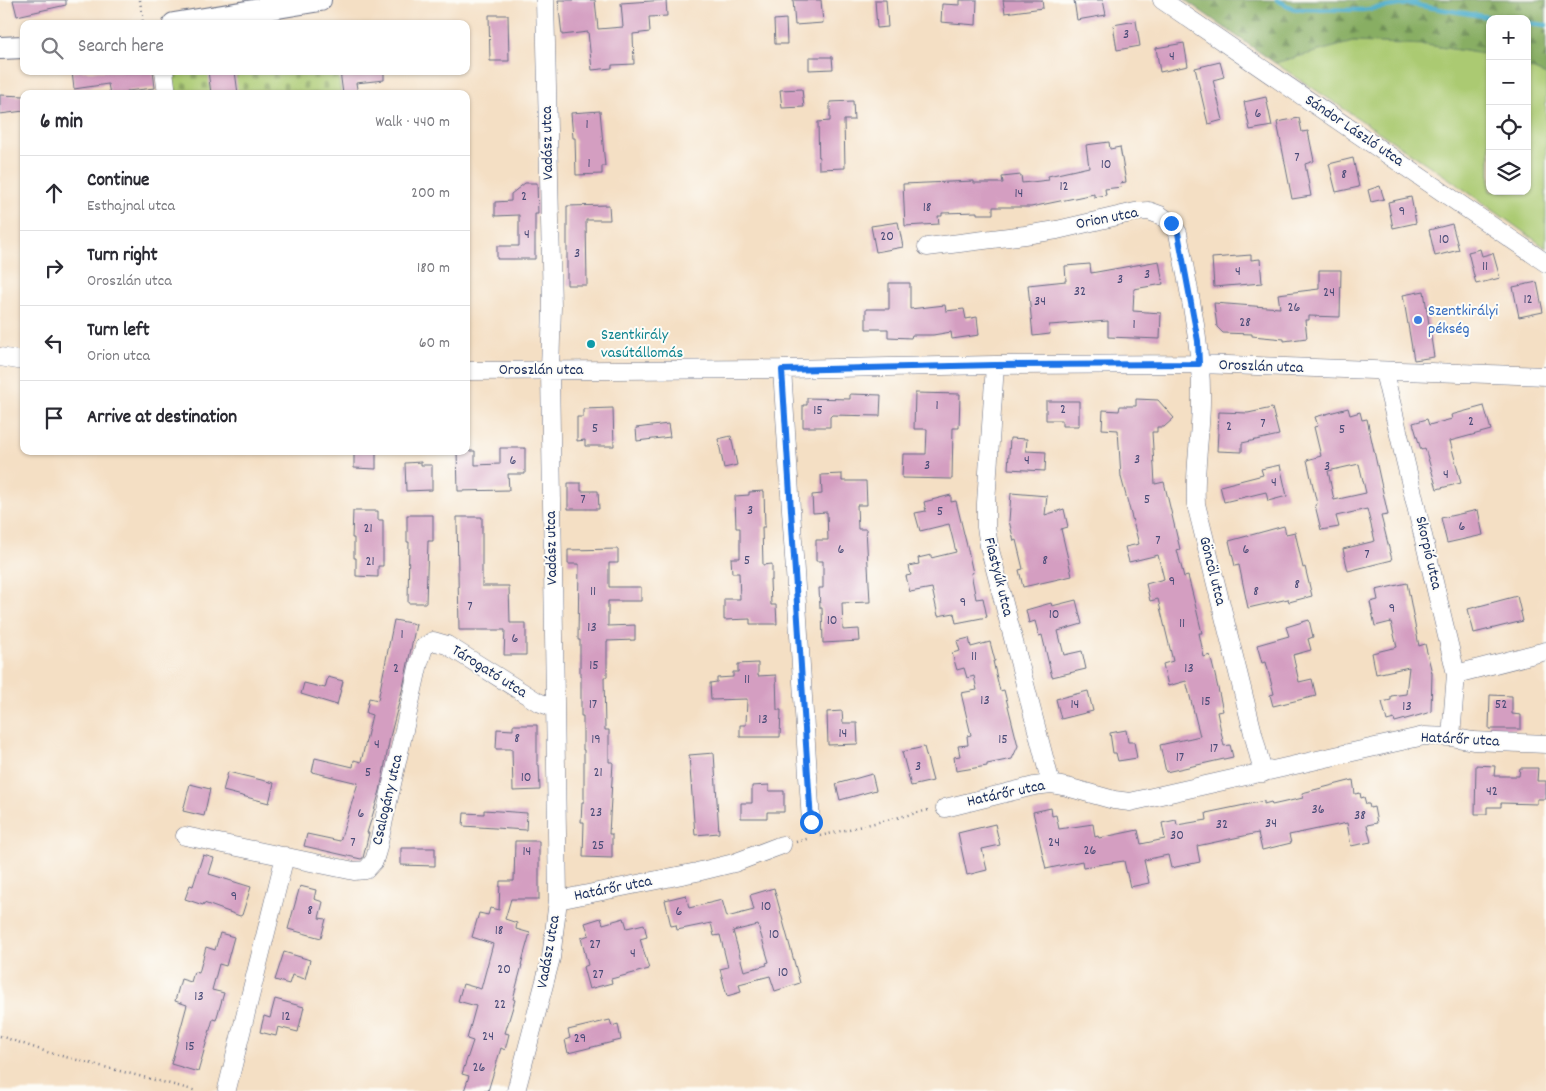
<!DOCTYPE html>
<meta charset="utf-8">
<style>
body{margin:0;font-family:Dekko,sans-serif;background:#f7f7f7;color:#2b2b33}
.controls{position:absolute;right:15px;top:15px;display:grid;overflow:hidden;border-radius:10px;box-shadow:0 1px 4px #0004}
.controls button{width:45px;height:45px;display:grid;place-items:center;padding:0;border:0;border-bottom:1px solid #e1e1e2;background:#fff;color:#2b2b33;font:25px sans-serif}
.stop{position:absolute;width:15px;height:15px;margin:-11px;border:4px solid #1a73e8;border-radius:50%;background:#fff}
.stop.end{background:#1a73e8;border-color:#fff;box-shadow:0 1px 5px #0008}
.list{margin:0;padding:0;list-style:none}
h2{display:flex;justify-content:space-between;align-items:center;height:65px;margin:0;padding:0 20px;font-size:21px}
h2 small{font-size:16px;font-weight:400;color:#7c7c81}
.list li{display:grid;grid-template-columns:32px 1fr auto;gap:15px;align-items:center;box-sizing:border-box;height:75px;padding:0 20px;border-top:1px solid #e1e1e2}
.list b{display:block;font-size:19px;white-space:nowrap}
.list p{margin:0;font-size:16px;white-space:nowrap;color:#7c7c81}
.list em{font-size:16px;font-style:normal;color:#7c7c81}
.icon{flex:none;width:28px;height:28px;fill:none;stroke:currentColor;stroke-width:2;stroke-linecap:round;stroke-linejoin:round}
.map{position:relative;flex:none;width:1546px;height:1091px;overflow:hidden}
.search{position:absolute;background:#fff;box-shadow:0 1px 4px #0004;left:20px;top:20px;width:450px;height:55px;display:flex;align-items:center;gap:12px;box-sizing:border-box;padding:0 18px;border-radius:10px;color:#7c7c81;font-size:19px}
.panel{position:absolute;background:#fff;box-shadow:0 1px 4px #0004;left:20px;top:90px;width:450px;height:365px;border-radius:10px}
.map>svg:first-child{display:block}
.forest{fill:url(#forest-firs);stroke:#526e61}
.cemetery{fill:url(#cemetery-stones);stroke:#637c68}
.green{fill:#abca72;stroke:#637c68}
.lines{fill:none;stroke-linecap:round;stroke-linejoin:round}
.stream{stroke:#4aacca;stroke-width:4.5}
.building{fill:#d49ec1;fill-rule:evenodd}
.minor-casing{stroke:#676d82;stroke-width:19}
.tertiary-casing{stroke:#676d82;stroke-width:24}
.path{stroke:#676d82;stroke-width:2.5;stroke-dasharray:1 4;stroke-linecap:butt}
.minor{stroke:#fff;stroke-width:18}
.tertiary{stroke:#fff;stroke-width:22}
.route{stroke:#1a73e8;stroke-width:6}
.shop-dot{fill:#3f7fe0;stroke:#fdfcf7;stroke-width:2}
.culture-dot{fill:#0f9aa8;stroke:#fdfcf7;stroke-width:2}
.labels{text-anchor:middle;dominant-baseline:central;stroke-width:4;stroke-linejoin:round;paint-order:stroke}
.number-label{font-size:14px;fill:#494b77}
.street-label{font-size:16px;fill:#1b2f5e;stroke:#fdfcf7}
.shop-label{font-size:16px;fill:#366cbe;stroke:#fdfcf7;text-anchor:start}
.culture-label{font-size:16px;fill:#0d838f;stroke:#fdfcf7;text-anchor:start}
</style>
<div class="map">
<svg width="1546" height="1091" viewBox="0 0 1546 1091">
<defs>
<pattern id="forest-firs" width="22" height="20" patternUnits="userSpaceOnUse" patternTransform="scale(1.25)"><rect width="22" height="20" fill="#88ae64"/><path d="M5 1l3.5 6h-7zM16 11l3.5 6h-7z" fill="#6e8e56"/></pattern>
<pattern id="cemetery-stones" width="16" height="16" patternUnits="userSpaceOnUse" patternTransform="scale(1.25)"><rect width="16" height="16" fill="#abca72"/><path d="M2 7V4a2 2 0 0 1 4 0v3zM10 15v-3a2 2 0 0 1 4 0v3z" fill="#8aa461"/></pattern>
</defs>
<rect width="100%" height="100%" fill="#fdfcf7"/>
<filter id="ink" filterUnits="userSpaceOnUse"><feTurbulence type="fractalNoise" baseFrequency=".02" numOctaves="2"/><feDisplacementMap in="SourceGraphic" scale="10" xChannelSelector="R" yChannelSelector="G"/><feConvolveMatrix kernelMatrix="1 2 1 2 8 2 1 2 1" color-interpolation-filters="sRGB"/></filter>
<filter id="wash" filterUnits="userSpaceOnUse"><feTurbulence type="fractalNoise" baseFrequency=".0096" numOctaves="4" result="noise"/><feDisplacementMap in="SourceGraphic" scale="20" xChannelSelector="R" yChannelSelector="G"/><feGaussianBlur stdDeviation="1.12" result="paint"/><feColorMatrix in="noise" values="0 0 0 0 0 0 0 0 0 0 0 0 0 0 0 0 0 1.4 0 .05"/><feComposite in="paint" operator="in"/></filter>
<g filter="url(#wash)">
<rect width="100%" height="100%" fill="#f4dfc4"/>
<path class="forest" d="M1185,0H1546V75L1527,67V19H1490V55L1426,45L1353,42L1275,63Z"/>
<path class="cemetery" d="M171,71H338L341,94H173Z"/>
<path class="green" d="M1353,42L1426,45L1490,55V191H1527V67L1546,75V248L1448,178L1275,63Z"/>
<g class="lines">
<path class="stream" d="M1277,0L1294,9L1362,10L1408,4L1417,0
M1409,4L1501,19
M1527,23L1546,25"/>
</g>
<g id="blocks">
<path class="building" d="M13,0H66V5L17,16Z
M558,0H595L598,29L623,27L621,3L666,0L667,16L649,17L650,32L633,34L634,64L612,65V68L592,70L588,32L562,35Z
M793,0H821L823,23L795,25Z
M875,0H886L888,27L877,28Z
M960,0H977L976,25L941,22L942,4L960,5Z
M1003,0H1042L1043,8L1005,13Z
M1074,0H1103L1106,15L1077,20Z
M489,15H508L509,61H490Z
M786,19L787,44H775L774,20Z
M1136,21L1140,46L1117,50L1113,25Z
M1184,43L1188,66L1160,72L1156,48Z
M809,57H832L833,69L809,70Z
M1220,62L1224,77L1213,80L1223,120L1208,124L1195,68Z
M80,71H153L155,88L127,91V94H110L108,84L74,89L72,72Z
M208,71H235L238,94H211Z
M340,71H384V80L356,83L358,94H343Z
M802,89L804,107L782,108L780,90Z
M0,95L24,96V111L0,114Z
M1266,97L1272,126L1250,130L1244,102Z
M853,101L854,120H844L845,168L819,169L818,122L830,121V102Z
M600,111L605,166H602V174L576,175L575,138H573L571,113Z
M1299,118L1302,132L1308,131L1314,161L1305,164L1311,196L1292,199L1277,122Z
M1109,142L1110,149L1120,147L1126,182L1120,183L1121,187L1105,189L1106,195L1094,197V194L1031,207H993V214H977V212L942,213V216H938L939,224L905,226L903,184L974,181V183H1003L1002,177L1021,175L1022,183L1049,180L1048,176L1089,167L1086,145Z
M1353,158L1359,187L1336,192L1329,164Z
M525,183H537L538,214H535V259H497V246H519V215L495,216V202L511,201V194Z
M1380,186L1384,199L1371,202L1368,190Z
M1411,197L1416,223L1393,228L1388,202Z
M609,205L610,220H586L587,285H567V206Z
M898,222L903,247L876,252L871,226Z
M1452,224L1459,250L1435,256L1429,230Z
M1480,249L1482,256L1493,253L1500,278L1476,284L1468,252Z
M1251,255V260L1260,259L1262,283L1214,287L1212,258Z
M1159,261L1163,284L1134,289L1133,311L1161,313L1160,339L1108,337V321L1049,325L1050,334L1033,336L1028,285L1066,281L1065,266L1090,264L1091,273Z
M1319,270H1341L1340,317L1309,316V320H1305L1307,338L1284,341V339L1252,336V334L1223,333L1217,327L1214,303L1280,308L1278,294L1319,289Z
M1537,282L1543,312L1519,317L1513,287Z
M889,283H910V309L945,305L946,311L964,309L966,319L977,317L979,335L952,339L951,332L933,335H912L911,338L888,337V329H866V309H889Z
M1424,291L1434,357L1414,360L1403,295Z
M915,393L960,394L959,428H953L952,479L902,478L903,454H926L927,429H914Z
M850,394L881,395L880,416L832,415L830,417V427H803V405H807V398L850,399Z
M1136,399L1158,400L1174,418L1164,427H1157V432H1152L1155,484L1164,482L1180,549L1177,550L1184,577L1188,576L1196,608L1202,633H1199L1204,657L1210,655L1215,675L1223,711L1217,712L1224,746L1230,745L1233,757L1166,772L1160,745L1200,736L1186,681L1168,686L1163,664L1173,661L1158,599L1150,601L1146,584L1164,579L1158,555L1129,562L1125,547L1139,544L1121,477L1118,430L1102,429L1103,410L1119,411L1120,406H1136Z
M1046,401H1079V426H1062V420H1046Z
M1484,406L1491,430L1450,441L1461,483L1437,489L1425,448L1421,450L1413,423L1427,419L1429,425L1452,419L1451,415Z
M613,408L614,446H585V440L577,441V417H583V409Z
M1272,408L1279,435L1242,443V452L1217,451L1219,412L1248,413Z
M1348,408L1350,415L1360,412L1362,420L1367,419L1388,515L1381,516L1392,560L1348,571L1343,549L1375,541L1367,509L1336,516L1339,527L1321,530L1315,505L1317,504L1307,460L1321,456L1314,427L1318,426L1315,417ZM1359,464L1366,493L1334,500L1328,471Z
M668,424L670,437L637,441L636,428Z
M731,436L737,465L724,468L718,439Z
M1010,438L1027,439L1026,451L1046,452L1045,471L1008,469Z
M500,448H525V474H508L509,490L458,491L457,451H475V465L500,464Z
M354,451H376V469L354,468Z
M421,462V465H432V490L406,491L405,463Z
M1280,465L1287,496L1268,501L1266,492L1224,502L1220,486L1263,475L1261,469Z
M842,474V481H866L867,505H857L858,529H866L870,602L842,603L843,630L859,629L860,641L823,643L822,608H820L819,588H823V561H816V540H828L827,512L813,513L812,495L822,494L821,475Z
M568,483H581V491H598L599,509H568Z
M764,491L765,527H762L763,565L772,564V580H770L771,605H776L777,624H750V619L724,620V599H740L739,573H732L731,558H740V528H736L735,496L749,495V492Z
M1011,493L1047,496L1045,515L1064,509L1068,527L1061,529L1072,576L1023,587L1019,570L1023,569L1016,540L1014,541L1009,521Z
M951,495V502L956,501L967,546L973,573H971L976,599L983,598L987,617L956,623L954,613L938,616L932,588L910,592L906,576L911,575L909,566L919,564L918,558L931,555V558L956,552L949,524L920,531L915,513L926,511L924,502Z
M1478,510L1483,535L1447,543L1441,518Z
M353,511H378V520H383V566H378V577L356,576V558H354V538H352Z
M407,515H433V541H428L426,603H408L409,542H407Z
M457,517H482V586H509L510,623H526V655H504L505,630H459Z
M1284,526L1286,534L1295,532L1303,568L1305,567L1312,596L1289,602L1288,599L1248,608L1239,565L1235,566L1229,541Z
M618,549V563H609V587H641V601H608V626L635,625V640L607,641V677H604L605,730H609V762H613L609,834H612V858L583,857L584,822H581L582,802H584V750H583V716H581V677H580V640H578L579,564H568V550Z
M1407,583L1419,646L1425,644L1432,673L1431,712L1395,722L1394,719L1387,721L1382,702L1391,700V696L1406,694L1409,667L1376,674L1372,653L1397,647L1391,622L1375,626L1370,602L1378,600L1376,590Z
M1517,596L1523,621L1474,633L1468,609Z
M1076,600L1082,624L1058,631L1064,655L1082,651L1086,669L1052,677L1042,635L1039,636L1035,621L1029,623L1026,610L1051,603L1052,606Z
M394,620L416,624L404,683L390,737L380,791L367,833H369L363,858L361,859L304,846L307,834L340,841L358,783L312,772L315,758L353,767L354,760L361,762L372,715L366,713L369,698L378,700Z
M1309,620L1313,637L1308,639L1311,650L1293,655L1299,682L1312,679L1316,696L1273,706L1270,695L1274,694L1266,662L1262,663L1257,645L1289,636L1286,627Z
M969,638L971,647L990,642L995,661H993L1000,691L1004,690L1018,746L1012,759L987,764V766L956,771L954,757L960,756L958,746L968,745L967,736L971,735L961,693L977,690L974,676L967,678L964,668L957,670L952,653L960,651L957,641Z
M758,663V676L776,675L777,710H781L780,737H740V725H746L747,699L711,700L710,683L717,682V678L733,677V672H738V664Z
M328,677L343,681L337,705L301,694L304,683L325,688Z
M1088,691L1093,711L1061,719L1056,699Z
M1490,695L1512,696V714L1521,715V729H1489Z
M842,711L843,723H857L858,744L828,745L827,712Z
M513,725H537V765H539L540,790L513,791L512,749H496L497,729L513,730Z
M1126,730L1128,742H1134L1137,758L1118,761L1116,753H1113L1110,733Z
M924,747L933,781L911,786L902,752Z
M714,753L719,833L695,835L689,755Z
M1476,765L1495,766L1494,776H1519L1520,768H1538L1537,781H1546V799H1537V804L1501,803V807H1487V814H1475Z
M228,772L274,783L269,803L223,791Z
M872,774L876,790L840,800L836,784Z
M1353,780L1355,794L1360,793L1361,798L1364,797L1366,804H1369L1370,808L1374,807L1377,823L1367,825L1371,842L1351,846L1347,823L1289,835L1291,843L1262,850L1258,833L1197,846L1200,862L1171,868L1168,855L1144,860L1149,883L1130,887L1124,861L1083,867L1082,861L1046,869L1033,812L1051,808L1052,816L1056,815L1059,829L1093,824L1095,837L1098,836L1099,838L1138,830L1141,844L1165,839L1162,823L1176,820L1177,825L1207,820L1206,813L1264,801V804L1271,802L1272,805L1303,798L1302,793Z
M190,784L210,789L204,816L183,811Z
M769,785V791H784V812H767V818H741V803H752V786Z
M484,810L527,813L526,830L463,826L464,813L484,814Z
M995,824L1000,845L982,849L987,870L967,875L958,833Z
M515,841H539V899H511L505,919L517,923L516,929L530,933L521,965H522L513,999L515,1000L505,1033L509,1034L505,1050L501,1048L488,1091H464L469,1076L462,1074L473,1041L467,1039L476,1006L458,1001L463,984L481,989L493,944L472,937L479,913L488,915L490,908L499,910L500,881H514Z
M401,848H435V866L401,865Z
M203,855L214,858L209,874L251,887L242,915L240,916L204,903L203,905L185,899L190,885L193,886Z
M300,886L316,890L314,899L323,902L319,918L326,919L321,938L288,929Z
M774,888L800,983L775,991L770,976L739,984L741,992L727,996L720,969L728,967L720,935L714,936L711,923L677,930L676,925L671,926L665,900L686,895L689,908L722,900L727,917L754,910L750,895ZM758,925L769,962L766,963L767,965L744,971L733,931Z
M601,918L603,924L624,918L627,928L644,924L647,937L640,939L649,969L611,979L612,983L589,989L583,967L588,965L581,938L589,935L585,923Z
M220,933L234,937L226,966L219,964L212,990L224,993L216,1020L213,1019L198,1072L171,1064L187,1005L175,1001L181,979L191,982L194,972L199,973L206,947L215,950Z
M284,952L310,960L305,979L292,975L289,984L275,980Z
M275,999L304,1007L298,1032L278,1027L276,1036L260,1032L264,1016L270,1018Z
M610,1020L612,1026L618,1024L621,1040L568,1053L565,1040L570,1038L568,1030Z"/>
</g>
</g>
<g filter="url(#ink)">
<use href="#blocks" fill-opacity="0" stroke="#676d82" stroke-width="1"/>
<g class="lines">
<g class="minor-casing">
<path id="minor" d="M1162,0L1546,263
M164,71L167,94
M927,247L1025,235L1057,230L1135,212L1149,211L1160,215L1171,223L1178,233C1188,288 1202,344 1201,400C1201,435 1194,469 1196,504L1263,773
M0,357L24,361
M995,365L986,503V527L989,546L1051,784
M782,369L811,822
M466,371L782,369L995,365L1199,364L1546,376
M1384,372L1456,674L1451,737
M1456,674L1546,651
M945,808L1034,786L1051,784L1067,787L1114,800L1130,802L1424,736L1451,737L1473,741L1546,744
M185,836L354,871L366,870L374,861L377,851L419,663L424,647L433,641L447,645L538,702L555,708
M558,900L697,872L734,863L782,845
M227,1089L285,856
M516,1091L551,958L558,900L550,370L552,307L545,0"/>
</g>
<g class="tertiary-casing">
<path id="tertiary" d="M174,24L320,0
M0,48L24,47"/>
</g>
<path class="path" d="M140,0L143,24
M820,836L929,810
M796,842L810,838
M0,1036L50,1053L197,1091"/>
<use href="#minor" class="minor"/>
<use href="#tertiary" class="tertiary"/>
</g>
</g>
<g class="lines" filter="url(#ink)">
<path class="route" d="M811,822L782,370L995,365L1199,364L1198,341L1178,233L1171,223"/>
</g>
<circle class="shop-dot" cx="1418" cy="320" r="5"/>
<circle class="culture-dot" cx="591" cy="344" r="5"/>
<g class="labels">
<g class="number-label">
<text x="1126" y="35">3</text>
<text x="1172" y="57">4</text>
<text x="1258" y="114">6</text>
<text x="587" y="125">1</text>
<text x="1297" y="158">7</text>
<text x="589" y="164">1</text>
<text x="1106" y="165">10</text>
<text x="1344" y="175">8</text>
<text x="1064" y="187">12</text>
<text x="1019" y="194">14</text>
<text x="524" y="197">2</text>
<text x="927" y="208">18</text>
<text x="1402" y="212">9</text>
<text x="527" y="235">4</text>
<text x="887" y="237">20</text>
<text x="1444" y="240">10</text>
<text x="577" y="254">3</text>
<text x="1485" y="267">11</text>
<text x="1238" y="272">4</text>
<text x="1147" y="275">3</text>
<text x="1120" y="280">3</text>
<text x="1080" y="292">32</text>
<text x="1329" y="293">24</text>
<text x="1528" y="300">12</text>
<text x="1040" y="302">34</text>
<text x="1294" y="308">26</text>
<text x="1245" y="323">28</text>
<text x="1134" y="325">1</text>
<text x="937" y="406">1</text>
<text x="1063" y="410">2</text>
<text x="818" y="411">15</text>
<text x="1471" y="422">2</text>
<text x="1263" y="424">7</text>
<text x="1229" y="427">2</text>
<text x="595" y="429">5</text>
<text x="1342" y="430">5</text>
<text x="1137" y="460">3</text>
<text x="513" y="461">6</text>
<text x="1027" y="461">4</text>
<text x="927" y="466">3</text>
<text x="1327" y="467">3</text>
<text x="1446" y="475">4</text>
<text x="1274" y="483">4</text>
<text x="583" y="500">7</text>
<text x="1147" y="500">5</text>
<text x="750" y="511">3</text>
<text x="940" y="512">5</text>
<text x="1462" y="527">6</text>
<text x="368" y="529">21</text>
<text x="1158" y="541">7</text>
<text x="841" y="550">6</text>
<text x="1246" y="550">6</text>
<text x="1367" y="555">7</text>
<text x="747" y="561">5</text>
<text x="1045" y="561">8</text>
<text x="370" y="562">21</text>
<text x="1172" y="582">9</text>
<text x="1297" y="585">8</text>
<text x="593" y="592">11</text>
<text x="1256" y="592">8</text>
<text x="963" y="603">9</text>
<text x="470" y="607">7</text>
<text x="1392" y="609">9</text>
<text x="1054" y="615">10</text>
<text x="832" y="621">10</text>
<text x="1182" y="624">11</text>
<text x="592" y="628">13</text>
<text x="402" y="635">1</text>
<text x="515" y="639">6</text>
<text x="974" y="657">11</text>
<text x="594" y="666">15</text>
<text x="396" y="669">2</text>
<text x="1189" y="669">13</text>
<text x="747" y="680">11</text>
<text x="985" y="701">13</text>
<text x="1206" y="702">15</text>
<text x="593" y="705">17</text>
<text x="1075" y="705">14</text>
<text x="1501" y="705">52</text>
<text x="1407" y="707">13</text>
<text x="763" y="720">13</text>
<text x="843" y="734">14</text>
<text x="517" y="739">8</text>
<text x="596" y="740">19</text>
<text x="1003" y="740">15</text>
<text x="377" y="745">4</text>
<text x="1214" y="749">17</text>
<text x="1180" y="758">17</text>
<text x="918" y="767">3</text>
<text x="368" y="773">5</text>
<text x="598" y="773">21</text>
<text x="526" y="778">10</text>
<text x="1492" y="792">42</text>
<text x="1318" y="810">36</text>
<text x="596" y="813">23</text>
<text x="361" y="814">6</text>
<text x="1360" y="816">38</text>
<text x="1271" y="824">34</text>
<text x="1222" y="825">32</text>
<text x="1177" y="836">30</text>
<text x="353" y="843">7</text>
<text x="1054" y="843">24</text>
<text x="598" y="846">25</text>
<text x="1090" y="851">26</text>
<text x="527" y="852">14</text>
<text x="234" y="897">9</text>
<text x="766" y="907">10</text>
<text x="310" y="911">8</text>
<text x="679" y="912">6</text>
<text x="499" y="931">18</text>
<text x="774" y="935">10</text>
<text x="595" y="945">27</text>
<text x="633" y="954">4</text>
<text x="504" y="970">20</text>
<text x="783" y="973">10</text>
<text x="598" y="975">27</text>
<text x="199" y="997">13</text>
<text x="500" y="1005">22</text>
<text x="286" y="1017">12</text>
<text x="488" y="1037">24</text>
<text x="580" y="1039">29</text>
<text x="190" y="1047">15</text>
<text x="479" y="1068">26</text>
</g>
<g class="street-label">
<text transform="translate(1354 131) rotate(34)">Sándor László utca</text>
<text transform="translate(548 143) rotate(-91)">Vadász utca</text>
<text transform="translate(1107 219) rotate(-11)">Orion utca</text>
<text transform="translate(1261 367) rotate(2)">Oroszlán utca</text>
<text x="541" y="370">Oroszlán utca</text>
<text transform="translate(552 548) rotate(-91)">Vadász utca</text>
<text transform="translate(1428 553) rotate(77)">Skorpió utca</text>
<text transform="translate(1212 571) rotate(76)">Göncöl utca</text>
<text transform="translate(998 577) rotate(76)">Fiastyúk utca</text>
<text transform="translate(489 672) rotate(32)">Tárogató utca</text>
<text transform="translate(1460 740) rotate(3)">Határőr utca</text>
<text transform="translate(1006 794) rotate(-12)">Határőr utca</text>
<text transform="translate(388 800) rotate(-77)">Csalogány utca</text>
<text transform="translate(613 889) rotate(-11)">Határőr utca</text>
<text transform="translate(549 952) rotate(-80)">Vadász utca</text>
</g>
<g class="shop-label">
<text x="1428" y="311">Szentkirályi<tspan x="1428" dy="18">pékség</tspan></text>
</g>
<g class="culture-label">
<text x="601" y="335">Szentkirály<tspan x="601" dy="18">vasútállomás</tspan></text>
</g>
</g>
</svg>
<div class="controls">
<button>+</button>
<button>−</button>
<button><svg class="icon" aria-label="locate" viewBox="0 0 24 24"><circle cx="12" cy="12" r="6"/><path d="M12 2v4M12 18v4M2 12h4M18 12h4"/></svg></button>
<button><svg class="icon" aria-label="layers" viewBox="0 0 24 24"><path d="M12 4l9 5-9 5-9-5zM3 14l9 5 9-5"/></svg></button>
</div>
<div class="stop" style="left:811px;top:822px"></div>
<div class="stop end" style="left:1171px;top:223px"></div>
<div class="search"><svg class="icon" aria-label="search" viewBox="0 0 24 24"><circle cx="10" cy="10" r="6"/><path d="M15 15l6 6"/></svg>Search here</div>
<section class="panel">
<h2>6 min<small>Walk · 440 m</small></h2>
<ul class="list">
<li><svg class="icon" aria-label="ahead" viewBox="0 0 24 24"><path d="M12 20V5M6 11l6-6 6 6"/></svg><div><b>Continue</b><p>Esthajnal utca</p></div><em>200 m</em></li>
<li><svg class="icon" aria-label="right" viewBox="0 0 24 24"><path d="M7 20v-9h11M14 6l5 5-5 5"/></svg><div><b>Turn right</b><p>Oroszlán utca</p></div><em>180 m</em></li>
<li><svg class="icon" aria-label="left" viewBox="0 0 24 24"><path d="M17 20v-9H6M10 6l-5 5 5 5"/></svg><div><b>Turn left</b><p>Orion utca</p></div><em>60 m</em></li>
<li><svg class="icon" aria-label="arrive" viewBox="0 0 24 24"><path d="M6 21V4h12l-3 4 3 4H6"/></svg><div><b>Arrive at destination</b></div></li>
</ul>
</section>
</div>
